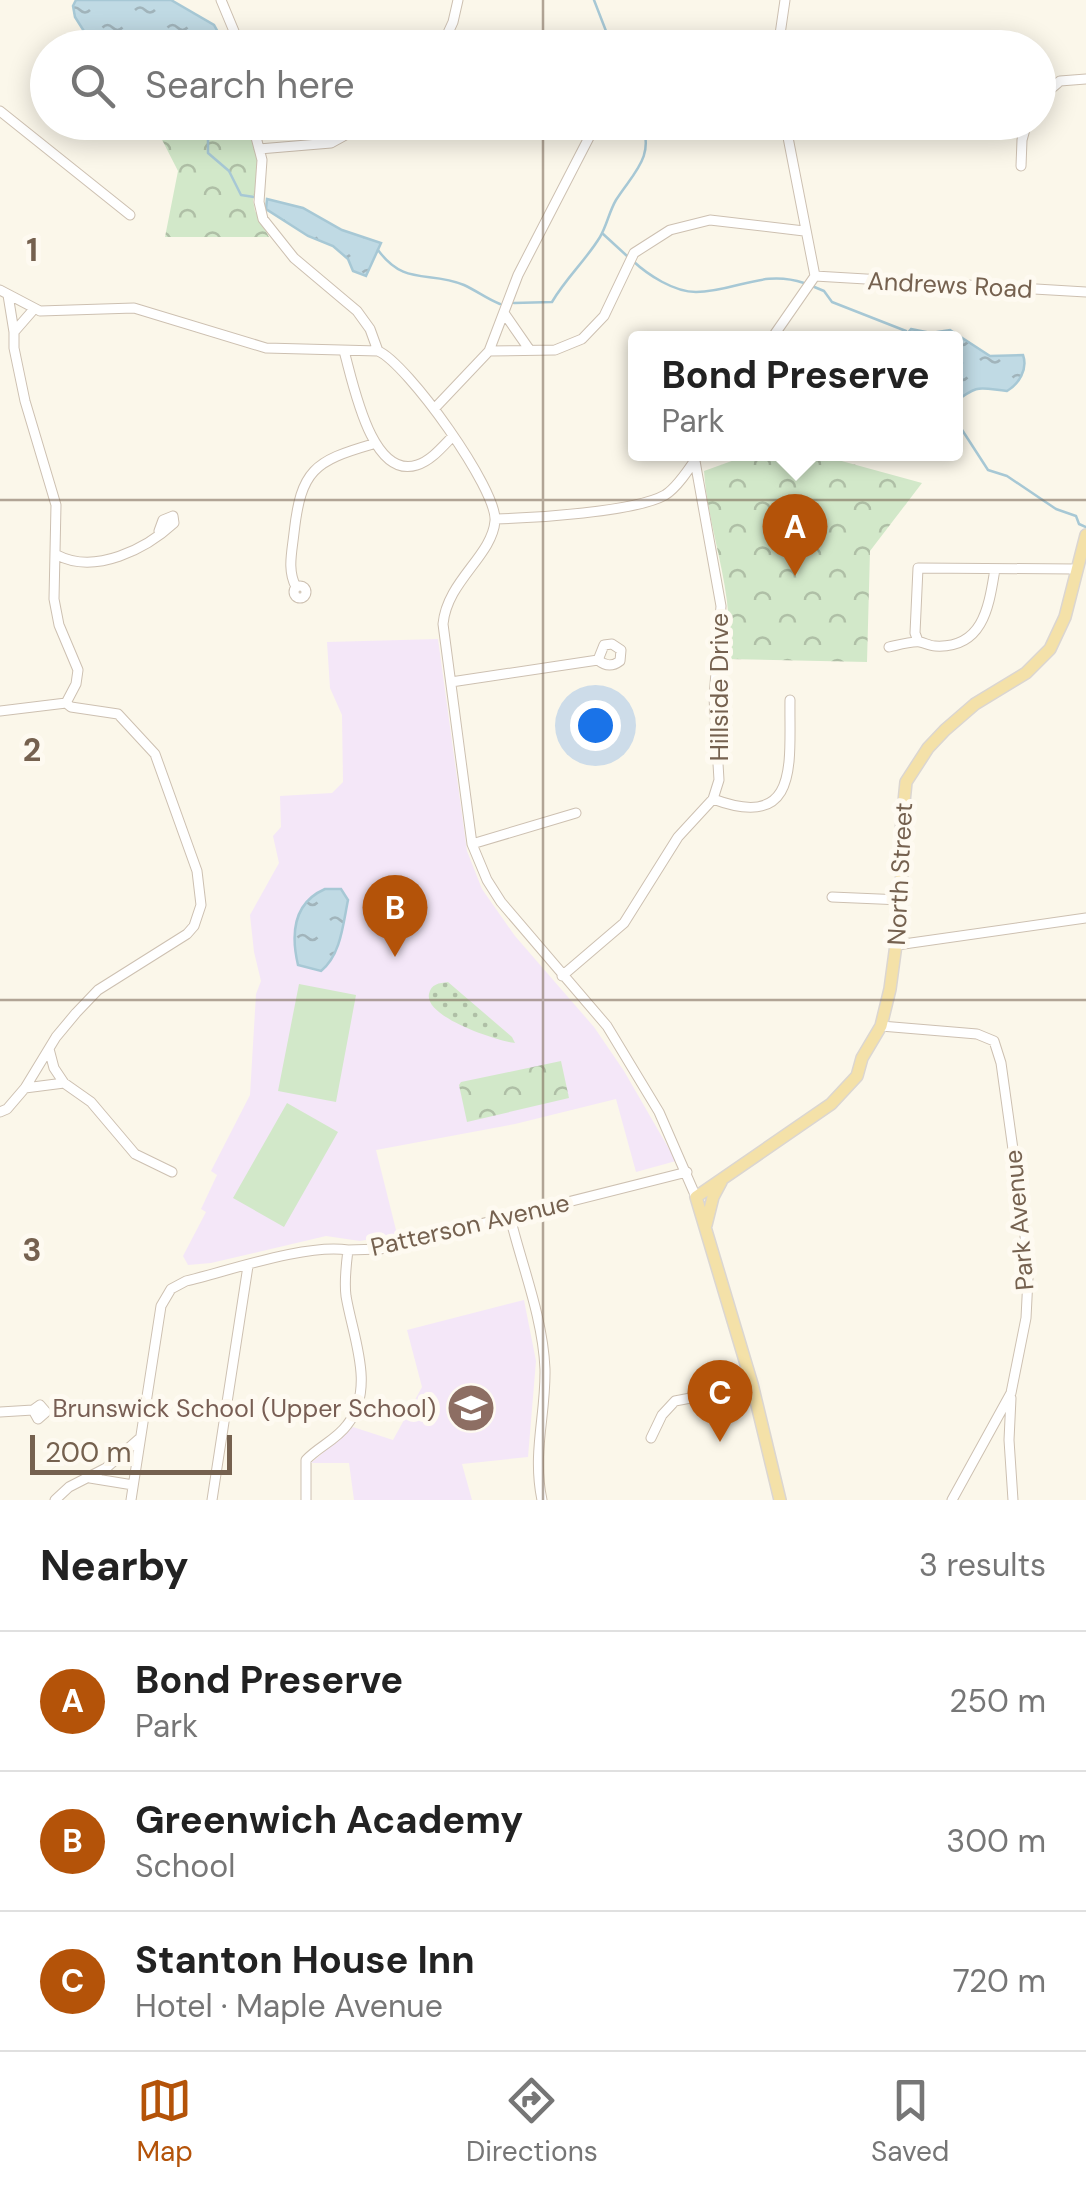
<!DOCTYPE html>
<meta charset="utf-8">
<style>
body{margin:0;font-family:"DM Sans",sans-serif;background:#f2f2f2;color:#222}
.scale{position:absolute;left:30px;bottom:25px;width:202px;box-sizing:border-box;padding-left:10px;border:5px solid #75614f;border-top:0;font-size:28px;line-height:35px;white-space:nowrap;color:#75614f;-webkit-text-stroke:8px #fefaf1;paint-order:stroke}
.you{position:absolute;left:595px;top:725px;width:35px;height:35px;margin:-25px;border:8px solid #fff;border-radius:50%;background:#1a73e8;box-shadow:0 0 0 15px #1a73e833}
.badge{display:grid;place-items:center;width:65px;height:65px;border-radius:50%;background:#b45309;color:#fff;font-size:32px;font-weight:700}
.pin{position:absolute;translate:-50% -82px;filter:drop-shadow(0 2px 5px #0008)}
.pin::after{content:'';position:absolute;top:52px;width:35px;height:30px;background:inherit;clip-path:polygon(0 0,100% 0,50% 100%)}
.popup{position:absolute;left:628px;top:331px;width:335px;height:130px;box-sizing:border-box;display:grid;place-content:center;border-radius:10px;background:#fff;filter:drop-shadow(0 2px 8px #0005);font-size:32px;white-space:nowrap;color:#767676}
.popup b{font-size:38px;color:#222}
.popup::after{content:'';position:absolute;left:50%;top:100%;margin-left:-20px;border:20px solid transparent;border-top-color:#fff}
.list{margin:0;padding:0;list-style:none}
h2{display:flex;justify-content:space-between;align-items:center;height:130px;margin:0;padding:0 40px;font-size:42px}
h2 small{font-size:32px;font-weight:400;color:#767676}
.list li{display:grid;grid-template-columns:65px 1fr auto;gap:30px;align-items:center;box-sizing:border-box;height:140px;padding:0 40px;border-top:2px solid #e0e0e0}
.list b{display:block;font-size:38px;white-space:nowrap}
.list p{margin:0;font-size:32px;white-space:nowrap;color:#767676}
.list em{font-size:32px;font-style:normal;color:#767676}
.icon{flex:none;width:55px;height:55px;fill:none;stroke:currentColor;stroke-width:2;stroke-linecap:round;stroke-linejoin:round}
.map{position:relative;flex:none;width:1086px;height:1500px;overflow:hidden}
.search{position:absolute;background:#fff;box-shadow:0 5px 25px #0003;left:30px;right:30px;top:30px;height:110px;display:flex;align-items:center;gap:25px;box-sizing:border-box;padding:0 35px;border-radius:55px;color:#767676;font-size:38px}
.sheet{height:550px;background:#fff}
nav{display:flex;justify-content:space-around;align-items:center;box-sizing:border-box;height:140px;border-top:2px solid #e0e0e0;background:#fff;font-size:28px;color:#767676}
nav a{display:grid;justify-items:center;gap:5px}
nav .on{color:#b45309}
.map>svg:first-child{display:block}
.education{fill:#f4e7f8}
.grass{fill:url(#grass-dots)}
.forest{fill:url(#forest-crowns)}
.pitch{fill:#d2e8c9}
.water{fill:url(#water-ripples);stroke:#a7c8d5;stroke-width:2.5}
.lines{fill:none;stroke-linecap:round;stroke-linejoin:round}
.stream{stroke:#a7c8d5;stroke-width:2.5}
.minor-casing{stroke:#cdc0b1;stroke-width:11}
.major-casing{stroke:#dbd6d1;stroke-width:14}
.minor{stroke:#fff;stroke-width:9}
.major{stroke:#f4e1a8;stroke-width:11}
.grid{fill:none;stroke:#75614f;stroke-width:2.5;stroke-opacity:0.55}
.labels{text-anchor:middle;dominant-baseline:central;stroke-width:10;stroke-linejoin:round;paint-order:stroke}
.street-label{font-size:25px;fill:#75614f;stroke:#fefaf1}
.education-label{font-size:25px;fill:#785e54;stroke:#fefaf1;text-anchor:end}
.grid-label{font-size:32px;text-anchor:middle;font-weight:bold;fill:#75614f;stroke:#fefaf1;stroke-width:10;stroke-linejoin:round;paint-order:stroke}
</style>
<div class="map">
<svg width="1086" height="1500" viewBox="0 0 1086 1500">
<defs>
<pattern id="grass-dots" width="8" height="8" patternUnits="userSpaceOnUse" patternTransform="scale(2.5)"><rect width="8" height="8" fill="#d2e8c9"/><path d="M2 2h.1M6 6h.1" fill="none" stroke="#afbfa6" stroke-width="1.8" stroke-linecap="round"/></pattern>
<pattern id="forest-crowns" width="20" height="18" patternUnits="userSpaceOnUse" patternTransform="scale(2.5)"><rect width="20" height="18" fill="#d2e8c9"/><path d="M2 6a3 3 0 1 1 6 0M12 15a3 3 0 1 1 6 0" fill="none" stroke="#afbfa6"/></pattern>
<pattern id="water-ripples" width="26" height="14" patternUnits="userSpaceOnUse" patternTransform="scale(2.5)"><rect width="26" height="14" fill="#c0dae4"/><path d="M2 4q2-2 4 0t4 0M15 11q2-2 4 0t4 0" fill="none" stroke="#a1b4bb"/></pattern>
</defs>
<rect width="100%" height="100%" fill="#fbf7ea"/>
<path class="education" d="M438,639L467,851L482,889L515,936L594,1027L624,1071L676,1161L636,1172L616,1099L515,1124L376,1150L397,1234L360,1241L326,1236L211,1263L188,1265L183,1256L206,1212L201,1209L217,1175L211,1171L250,1095L256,994L261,981L254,952L250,915L279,863L273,836L281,827L280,796L332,793L343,782L342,715L330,688L327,642Z
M524,1300L536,1361L528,1457L462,1464L472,1500H354L349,1463H311L353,1427L393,1440L422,1387L407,1330Z"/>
<path class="grass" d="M448,982L512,1037L515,1043C497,1041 424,1017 429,994C431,984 439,983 448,982Z"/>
<path class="forest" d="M159,123H246L256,151L259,172L253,200L255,211L269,237H165L178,171L156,128Z
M751,454H816L922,483L870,551L867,662L727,659C737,597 708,533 704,471Z
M561,1061L569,1098L467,1122L459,1085L461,1082Z"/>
<path class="pitch" d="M299,984L356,995L336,1102L278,1091Z
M287,1103L338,1132L284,1227L233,1198Z"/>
<path class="water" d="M76,0H171L214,25L219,34L218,48L94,47L75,17L73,6Z
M267,199L303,208L342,230L381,243L366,276L353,271L348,259L333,246L308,236L266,209Z
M911,329L931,333L950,330L990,356L1023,355C1028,369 1019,384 1007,391C978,388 979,384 955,402V371L962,363L955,355V338H919L907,334Z
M325,889H341L348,900C343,924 341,955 321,971L298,965C291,935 293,903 325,889Z"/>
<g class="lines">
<path class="stream" d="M594,0L606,31L626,33L636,48
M208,122V153L229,171L241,195L254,197
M602,233L627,256
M378,250C405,287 429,270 464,285C477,291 487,299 500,304
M633,261C648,275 674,292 696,292C735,292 762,269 804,283
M812,286L824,291L832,302L906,331
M514,303L552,302C566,278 586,260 600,237C607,225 609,212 616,200C633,173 656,156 641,122
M955,419L988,470L1007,476L1056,509L1076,516L1079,524L1086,527"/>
<g class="minor-casing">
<path id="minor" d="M221,0L241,48
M441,48L453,22L458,0
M778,48L785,0
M1038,100L1060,81L1086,79
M0,111L130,215
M252,122L262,160L259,202L263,219L294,258L357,311L370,329L378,351
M259,149L331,143L369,122
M1021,166L1022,140L1027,122
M815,276L1086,292
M0,290L40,311L134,308L266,348L378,351C407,363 498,490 495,521C492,556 447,581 443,624L472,844L487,880L501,902L607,1026L659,1112L696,1197
M8,295L14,332
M504,313L529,349
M772,338L815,276L785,122
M344,351C353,382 371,480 417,465C431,461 443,446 453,436
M489,351L555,350L582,339L604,316L634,253L670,230L710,220L804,231
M434,409L489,351L518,275L597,122
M496,519C533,518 635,512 665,495C678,487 691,466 699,454
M57,555C95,575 146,549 174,523L173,516L163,520L159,531
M294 592a6 6 0 1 1 12 0a6 6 0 1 1-12 0Z
M296,587C287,570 292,552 294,533C301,470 314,461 373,444
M918,641L915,633L918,568L1075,569
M889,647C898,645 911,641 920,642C925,643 930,646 935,646C984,649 989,605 995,569
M451,682L598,660C605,666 612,667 620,661L621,650L612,644L604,645L598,660
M0,711L66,703
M713,799C801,832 789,761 790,700
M472,844L576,813
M832,897L902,900
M897,945L1086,918
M562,976L624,923L678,837L713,799L719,780L714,698L721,606L695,461
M881,1026L977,1034L994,1041L1001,1063L1025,1236L1028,1278L1026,1318L1011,1393L952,1500
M49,1049L54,1068L64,1083L91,1102L135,1154L172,1172
M25,1088L64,1083
M0,1112L7,1109L25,1088L56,1037L76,1013L98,990L187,934L194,926L201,905L197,871L155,754L118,714L71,707L66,703L76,684L78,670L59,625L54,599L56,505L25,401L14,348V332L34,309
M510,1217C522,1266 543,1318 545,1369C546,1415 532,1452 542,1500
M1011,1398L1009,1440L1013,1500
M0,1412L33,1410L40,1405L46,1412L38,1419L33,1410
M651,1438L662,1415L675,1401L753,1386
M90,1478L133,1485
M55,1500L69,1487L106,1468L139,1439
M131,1500L161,1306L171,1289L186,1281C228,1271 308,1243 348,1250
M212,1500L248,1266
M306,1500V1460C318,1447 336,1440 347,1425C376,1388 353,1338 346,1296C344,1281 346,1266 348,1250L381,1249L687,1172"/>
</g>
<g class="major-casing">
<path id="major" d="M706,1225L713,1197L721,1182
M780,1500L752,1384L696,1197L831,1104L857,1076L862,1058L881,1026L890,989L902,900L901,832L906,782L928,748L945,730L975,704L1026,673L1050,649L1065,617L1086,535"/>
</g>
<use href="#minor" class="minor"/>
<use href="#major" class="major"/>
</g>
<path class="grid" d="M543,0V48M543,122V1500M0,500H1086M0,1000H1086"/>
<defs>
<g id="school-disc" transform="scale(2.5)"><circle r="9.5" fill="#8d6e63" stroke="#fefaf1"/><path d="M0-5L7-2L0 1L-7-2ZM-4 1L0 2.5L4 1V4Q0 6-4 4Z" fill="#fff"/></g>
</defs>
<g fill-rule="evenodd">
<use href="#school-disc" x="471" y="1408"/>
</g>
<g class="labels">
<g class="street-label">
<text transform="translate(950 285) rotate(3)">Andrews Road</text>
<text transform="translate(719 687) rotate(-90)">Hillside Drive</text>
<text transform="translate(900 874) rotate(-87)">North Street</text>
<text transform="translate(1019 1220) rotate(-95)">Park Avenue</text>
<text transform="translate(470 1225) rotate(-13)">Patterson Avenue</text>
</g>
<g class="education-label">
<text x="436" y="1408">Brunswick School (Upper School)</text>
</g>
</g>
<g class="grid-label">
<text x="32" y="261">1</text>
<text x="32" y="761">2</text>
<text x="32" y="1261">3</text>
</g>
</svg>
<div class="scale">200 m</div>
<div class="you"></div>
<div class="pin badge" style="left:795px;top:576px">A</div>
<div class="popup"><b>Bond Preserve</b>Park</div>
<div class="pin badge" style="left:395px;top:957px">B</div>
<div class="pin badge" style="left:720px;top:1442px">C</div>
<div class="search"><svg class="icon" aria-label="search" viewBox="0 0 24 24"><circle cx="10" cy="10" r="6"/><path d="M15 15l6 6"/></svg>Search here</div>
</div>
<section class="sheet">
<h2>Nearby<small>3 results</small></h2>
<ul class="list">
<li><span class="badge">A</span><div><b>Bond Preserve</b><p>Park</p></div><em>250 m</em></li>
<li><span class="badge">B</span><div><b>Greenwich Academy</b><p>School</p></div><em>300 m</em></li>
<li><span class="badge">C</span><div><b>Stanton House Inn</b><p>Hotel · Maple Avenue</p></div><em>720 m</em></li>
</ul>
</section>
<nav>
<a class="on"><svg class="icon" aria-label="map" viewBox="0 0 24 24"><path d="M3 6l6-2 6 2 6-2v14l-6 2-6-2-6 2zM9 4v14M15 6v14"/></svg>Map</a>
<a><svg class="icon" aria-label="directions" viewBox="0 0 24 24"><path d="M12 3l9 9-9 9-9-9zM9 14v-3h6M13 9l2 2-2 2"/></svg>Directions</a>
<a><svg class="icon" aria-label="saved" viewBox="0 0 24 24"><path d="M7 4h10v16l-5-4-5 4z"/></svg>Saved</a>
</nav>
